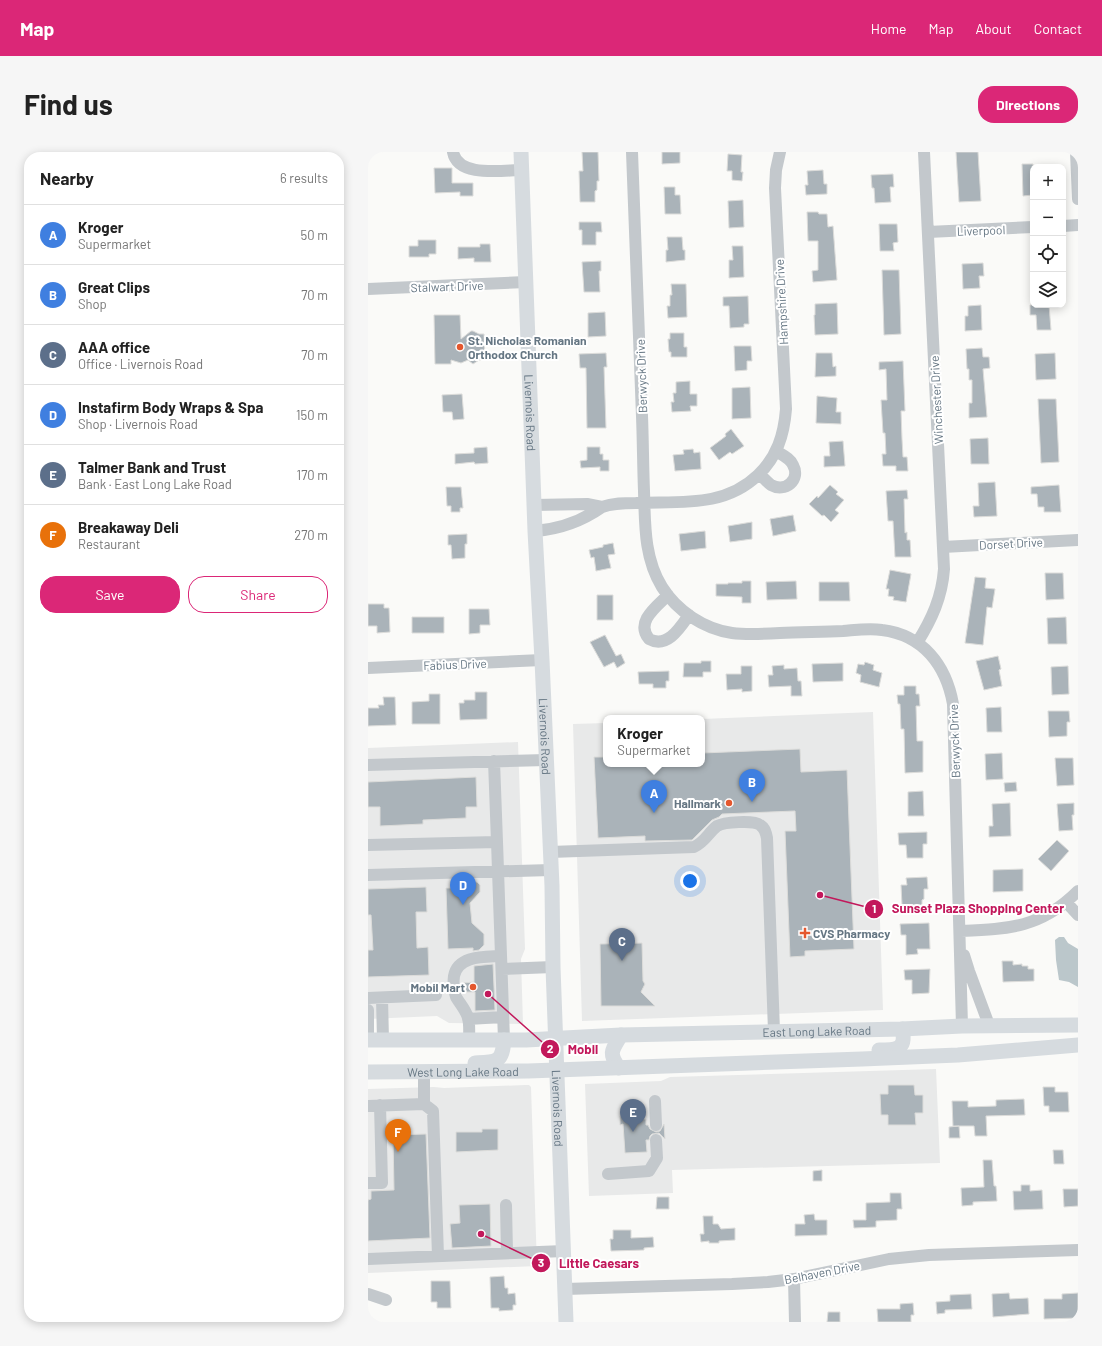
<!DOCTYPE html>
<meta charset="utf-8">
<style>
body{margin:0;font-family:Barlow,sans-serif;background:#f6f6f6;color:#222}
.controls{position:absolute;right:12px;top:12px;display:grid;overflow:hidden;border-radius:8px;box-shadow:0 2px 10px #0003}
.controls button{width:36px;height:36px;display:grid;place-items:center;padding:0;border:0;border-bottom:1px solid #e0e0e0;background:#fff;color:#222;font:20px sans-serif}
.you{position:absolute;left:322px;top:729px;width:14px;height:14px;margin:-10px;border:3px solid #fff;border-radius:50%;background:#1a73e8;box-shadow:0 0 0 6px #1a73e833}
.badge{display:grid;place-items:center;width:26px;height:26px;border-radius:50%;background:#db2777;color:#fff;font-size:13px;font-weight:700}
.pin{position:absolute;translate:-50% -33px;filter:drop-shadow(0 1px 2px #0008)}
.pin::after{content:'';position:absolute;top:21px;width:14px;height:12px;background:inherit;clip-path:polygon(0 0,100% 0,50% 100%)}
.popup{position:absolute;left:235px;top:563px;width:102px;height:52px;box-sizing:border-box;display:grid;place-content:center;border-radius:8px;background:#fff;filter:drop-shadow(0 1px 3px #0005);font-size:13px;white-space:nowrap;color:#767676}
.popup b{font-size:15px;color:#222}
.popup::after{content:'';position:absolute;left:50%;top:100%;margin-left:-8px;border:8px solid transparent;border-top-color:#fff}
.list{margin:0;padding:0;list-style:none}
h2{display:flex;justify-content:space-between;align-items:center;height:52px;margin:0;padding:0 16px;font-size:17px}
h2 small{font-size:13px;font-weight:400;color:#767676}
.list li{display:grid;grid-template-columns:26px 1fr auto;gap:12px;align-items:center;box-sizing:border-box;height:60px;padding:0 16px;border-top:1px solid #e0e0e0}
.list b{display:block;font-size:15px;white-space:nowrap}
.list p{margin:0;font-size:13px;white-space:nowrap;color:#767676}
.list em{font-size:13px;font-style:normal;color:#767676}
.actions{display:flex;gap:8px;padding:12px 16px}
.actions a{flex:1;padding:9px 0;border:1px solid #db2777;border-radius:16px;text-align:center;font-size:14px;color:#db2777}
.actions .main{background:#db2777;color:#fff}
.icon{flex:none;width:22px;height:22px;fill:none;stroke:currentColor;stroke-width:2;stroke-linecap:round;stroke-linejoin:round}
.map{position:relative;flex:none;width:710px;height:1170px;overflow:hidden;border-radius:16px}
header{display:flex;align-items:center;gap:24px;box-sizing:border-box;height:56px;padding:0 20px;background:#db2777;color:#fff}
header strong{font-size:19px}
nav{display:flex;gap:22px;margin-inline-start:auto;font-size:14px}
.intro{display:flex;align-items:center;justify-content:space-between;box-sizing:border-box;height:96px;padding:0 24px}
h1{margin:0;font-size:28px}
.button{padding:10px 18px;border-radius:16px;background:#db2777;color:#fff;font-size:14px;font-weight:700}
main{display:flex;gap:24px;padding:0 24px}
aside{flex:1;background:#fff;border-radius:16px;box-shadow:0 2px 10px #0003}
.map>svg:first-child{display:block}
.built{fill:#e8e9e9}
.water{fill:#bbc7cb}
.building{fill:#aab3b9;stroke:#dcdcda}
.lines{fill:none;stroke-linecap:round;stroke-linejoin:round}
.minor{stroke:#c3c8cc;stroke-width:12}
.major{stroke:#d6dbdf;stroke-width:15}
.poi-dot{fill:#e4572e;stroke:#fff;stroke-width:1.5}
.labels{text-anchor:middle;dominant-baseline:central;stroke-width:4;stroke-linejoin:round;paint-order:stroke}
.street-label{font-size:12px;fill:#657683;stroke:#fff}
.poi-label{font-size:12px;font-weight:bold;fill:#657683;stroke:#fff;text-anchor:start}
.leader{fill:none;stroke:#c2185b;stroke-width:1.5}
.callout-dot{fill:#c2185b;stroke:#fff;stroke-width:1.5}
.mark-label{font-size:12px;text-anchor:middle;font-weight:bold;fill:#fff}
.callout-label{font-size:13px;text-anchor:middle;font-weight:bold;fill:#c2185b;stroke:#fff;stroke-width:4;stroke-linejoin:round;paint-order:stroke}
</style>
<header>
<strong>Map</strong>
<nav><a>Home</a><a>Map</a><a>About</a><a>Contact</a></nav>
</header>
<div class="intro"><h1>Find us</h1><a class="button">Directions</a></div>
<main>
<aside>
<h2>Nearby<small>6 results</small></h2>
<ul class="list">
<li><span class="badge" style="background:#3f7fe0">A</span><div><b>Kroger</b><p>Supermarket</p></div><em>50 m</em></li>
<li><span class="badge" style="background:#3f7fe0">B</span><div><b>Great Clips</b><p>Shop</p></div><em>70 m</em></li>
<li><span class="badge" style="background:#5c6f8a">C</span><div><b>AAA office</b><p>Office · Livernois Road</p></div><em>70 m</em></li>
<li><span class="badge" style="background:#3f7fe0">D</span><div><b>Instafirm Body Wraps &amp; Spa</b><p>Shop · Livernois Road</p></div><em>150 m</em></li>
<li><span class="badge" style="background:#5c6f8a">E</span><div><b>Talmer Bank and Trust</b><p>Bank · East Long Lake Road</p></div><em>170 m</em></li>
<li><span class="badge" style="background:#e8710a">F</span><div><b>Breakaway Deli</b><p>Restaurant</p></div><em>270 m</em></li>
</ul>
<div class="actions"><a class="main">Save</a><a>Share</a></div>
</aside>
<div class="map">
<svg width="710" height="1170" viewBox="0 0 710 1170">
<rect width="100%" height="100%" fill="#fafaf8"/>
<path class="built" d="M505,560L515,858L214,869L205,572L238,571V612H334V567Z
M150,590L157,797L153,807L155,872L81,871L69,864L0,867V596Z
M568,917L572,1011L304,1018L305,1041L221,1044L217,932L293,929L302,925Z
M157,933H161L163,935L169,1114L0,1121V937L66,935L76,936Z"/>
<path class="water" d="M691,785H696L700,791L710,797V835L701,830L691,828L688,808L687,788Z"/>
<path class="building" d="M214,0H230L231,29H229V38L227,39V50H212L211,19H215Z
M294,0H312V11L294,12Z
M588,0H610L613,49L591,50Z
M360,2L374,3L373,20H375L374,29L364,28V19H359Z
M654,12H665V43L655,44Z
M66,16H84V31H105V44H92V40L67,41Z
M455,18L456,32H459V42L438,43L437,33H440L439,19Z
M525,22L526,35H522L523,50L507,51L506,36H504L503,23Z
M296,35H307V43H312L313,62H297Z
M375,48L376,75L361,76L360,49Z
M439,60H450L451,62H459L460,75L465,74L469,128L445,130L444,119L450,118V89H440Z
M211,70H233L234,80H228V93H214V78H211Z
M511,72H529L530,90L525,91L526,99H512Z
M299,85H314L315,98H317V108L298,110V98H300Z
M50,88H68V102H61V105H41V94H50Z
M112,92H122L123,110H106V106L90,107V95H112Z
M364,94H375L376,125L361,126V108H365Z
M233,109V119H231L232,140H216L214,110Z
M615,111L616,124H611L612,136L595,137L594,112Z
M514,118H531L533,182L516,183Z
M303,132H318L319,165L300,166L299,154H302V143H304Z
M380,144L381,172H376V175L362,176L361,154H355V145Z
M469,151L470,182L447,183L446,163H447V152Z
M613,153L614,178L597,179V164H600V154Z
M662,153H681L683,178H669L668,163H662Z
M237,160L238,184L220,185V161Z
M66,163H92L93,187L103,179H105L111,182H116L117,208H111L105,212L100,208L93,211L83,208V212H67Z
M302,181H316V195H319V205H303V200H301L300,187H302Z
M366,194H383L384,209H379V218L367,219Z
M614,196L615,205H621L622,216L615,217L619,265L601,266V251H604V228H601V217H599L598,197Z
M238,201L239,215H236L238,276H219L218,216H212L211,202Z
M448,201H464L465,215L468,214V224L447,225Z
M687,201L688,227L668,228L667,202Z
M535,209L537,259H533L534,287L535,305H539L540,319H528V314H515L514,302H518L517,281H515L513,248H519L518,217L511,218V210Z
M322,229V242H329V254H322L323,259L304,260L303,250H306L305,241H308V230Z
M382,235L383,266L364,267V236Z
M94,242L96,267L85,268L84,260H75L74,243Z
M449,244L469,246L468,260H473V272L448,271Z
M670,247H688L691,310L673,311Z
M363,277L376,294L364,302L362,300L351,308L342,296L358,284L357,282Z
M620,286L621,312H603L602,287Z
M475,289L477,314L456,315V304H462L461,290Z
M119,295L120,311L107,312L106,310L87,312V302L106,301V296Z
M219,295H232V302H235V308H241V319H232V315L213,316L212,309L219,308Z
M325,297L326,301L332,300L333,317L307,319L305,303L316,302L315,298Z
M627,330L629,364L606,365L605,354H611L610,331Z
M462,333L470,340L468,342L476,348L467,358L471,361L463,370L456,363L454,364L441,352L449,344L450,346Z
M691,333L693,360H676V355H670L669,342H663V335Z
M78,335H93L95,356H92V360H83V354H79Z
M539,338L540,347H536L537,381L539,380V388H542L543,405H527L525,369H520L518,339Z
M425,363L428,379L405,384L402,367Z
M384,370V387L362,390L360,374Z
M337,379L338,396L313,399L311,382Z
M99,382V392H97V406L84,407L83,393H80V383Z
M245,391L247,402L240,403L243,416L228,419L226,405L223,406L221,398L235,395V393Z
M522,418L543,422L538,450L525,448L526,445L520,444L521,437H518Z
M677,421H695L696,447L678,448Z
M607,425L618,426L617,436L627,437L624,456L619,455L615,493L597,491Z
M374,429H383V451H374V445L348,444V432H360V431H374Z
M428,429L429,447L399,448L398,430Z
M451,430H481L482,449H451Z
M229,443H245V468H229Z
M0,452H16V456H21L22,480L9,481V474H0Z
M101,457H121L122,473H112V481L101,482Z
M44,465H76V481H44Z
M698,465L699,492H680L679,466Z
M237,483L248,504L253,502L257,511L249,516L246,510L236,515L222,490Z
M630,504L633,517L631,518L634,534L616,538L608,509Z
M333,509H343V520H335V525H315L316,511H333Z
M497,510L506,513L505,518L514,521L511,535L492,530L493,523L488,521L490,512L496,513Z
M475,511V529L445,530L444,512Z
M416,513V517L429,516L430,529H433L434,544H423V534L401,535L400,523H405L404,514Z
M373,514H384V539L374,540V537L359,538L358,522H373Z
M700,514L701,542L684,543L683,515Z
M301,519V529H298V536H285V532H271L270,520Z
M536,534H548V542H551L552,554H548L549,589H555V620L537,621L536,577H533L532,552H530L529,543H536Z
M107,540H119V567L92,568L91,551H96V548H107Z
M61,542H72V572H44V550L61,549Z
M15,545H27L28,573L0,574V556H11L10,553H16Z
M633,555L634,580H619L618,556Z
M680,559H701L702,570H699V584L681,585Z
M432,597L433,620L479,618L486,797L437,799V804L422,805L417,679H428L427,659L354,662L351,665L344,668L324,688L277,689V684L230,686L226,605H238V612H334V601Z
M634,601L635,627L618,628L617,602Z
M687,606H705L706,633L689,634Z
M108,625L109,655H98V666L55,668V672L12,674V655H0V630Z
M648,630L649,639L637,640L636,631Z
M555,639L556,664H540V640Z
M642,651L643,684L621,685V674H625L624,652Z
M706,651V663H704L705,678L691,679L689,652Z
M559,680V692H555V706H539L538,693H531L530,681Z
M689,688L701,699L683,719L670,707Z
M655,717V739L625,740V718Z
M559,725L560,737H556V747L554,748V753H534L533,733H539L538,726Z
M97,730H109L112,733V740L102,751L104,771L116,782V793L111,798L105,799V796L80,797L78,736H97Z
M58,735L59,760H48L49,796L60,795L61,823L0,825V798H5L3,763H0V737Z
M561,771L562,797H549L550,802L538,803V783H533L532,772Z
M274,791L275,829L277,832L273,840L287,854H233L232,792Z
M634,809H645V813L654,812V814H660V817H666V829L635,830Z
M125,812L127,858L107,859V840H95V831L106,830V814Z
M562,817L561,841L544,842V828H537L536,818Z
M520,933H546L547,943H555V961H547L548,973H520V963H513L512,942H520Z
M675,935H687V940H700L701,960H681V954H676Z
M656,947L657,963L618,964L619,984H607L606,974H585L584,949H600V955L628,954V948Z
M252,964H260L261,967H278V973H280L282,977L288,980L292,979L296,972L297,987L291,981L284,982L282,984L281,988H278L279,1000L257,1001L255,972L252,973Z
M591,974L592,986H581V975Z
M114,977H130V998L88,1000V980H114Z
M58,982L62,1086L0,1089V1048L3,1047V1039L26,1038L25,983Z
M685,998H695L696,1012H686Z
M615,1008H624L626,1034H628L629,1049L605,1050V1053L594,1054L593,1036L616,1035Z
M454,1018V1029H445V1019Z
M653,1033H662V1039L674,1038L675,1057L646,1058L645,1039H653Z
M695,1037H710V1054L696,1055Z
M522,1041H533L534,1057H529V1068L508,1069V1075L486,1076L485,1068H498V1051L522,1050Z
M289,1045H301V1057H288Z
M122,1052L123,1094L84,1096L82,1072L92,1071L91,1053Z
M446,1062L447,1068H459V1083L427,1084V1072H437L436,1063Z
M335,1064H345V1072H350L353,1077L367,1076V1088L351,1089V1091H341V1089L333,1090L332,1082H336Z
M245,1078H263V1086L285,1085L286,1095L276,1096V1098L243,1099L242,1087H245Z
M136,1124L137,1136H140V1142L147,1141L148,1153H145V1158L131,1159V1156H123L122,1125Z
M63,1129H82L83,1156H69V1150H63Z
M641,1141L642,1147L660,1146L661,1162L625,1165L624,1142Z
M710,1141V1166L676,1167V1147H694V1142Z
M603,1142L604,1157L577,1158V1161L569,1162L568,1150L582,1149V1143Z
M545,1151L546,1163H543V1170H510L509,1157H532V1152Z
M460,1160H472V1170H459Z"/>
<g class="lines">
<path class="minor" d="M85,0C90,26 135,18 154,18
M264,0C268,88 271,176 274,264C275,289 275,314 276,339C277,372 276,406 294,435C309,459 336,477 364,481C380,483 396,482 412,481C433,480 454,480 475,479C488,478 501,476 514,478C555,483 578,513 585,552L594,874
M708,0L710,47
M695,74L710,73
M560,80L665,75
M0,137L158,130
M391,322C395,325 399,330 403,333C417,341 433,328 425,313C422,306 414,303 408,299
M166,353L219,352L234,355C214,369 192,377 167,379
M234,355C245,351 256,351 268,351C311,349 356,356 390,323C409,305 416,283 418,257L407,36L408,18L412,0
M575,395L710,388
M300,443C288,455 267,470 281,487C299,497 312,476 321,463
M549,491C564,467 574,445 576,417L556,0
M0,516L174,508
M0,613L178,608
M129,690L136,888
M0,693L129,690L126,609
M182,700L326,695C338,689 340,681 349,674C356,670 386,668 392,673C397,676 398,681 399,686L406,879
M0,723L183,718
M698,750L710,763
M592,779C641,777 673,776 710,739
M596,803L601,819L621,873
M134,817L185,815
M0,846L68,843
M14,846L15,888
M0,858V888
M100,867L134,865
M101,888C101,881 102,873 100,866C98,858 92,852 88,845C85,837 85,832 86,824C90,803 117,805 133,804
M56,920V952L65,959L70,1104
M287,949L288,973
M0,954L56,952
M240,1022L281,1019L289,1006L288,988
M0,1031H14L12,953
M138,1053L139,1101
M0,1107L196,1099
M426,1127L427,1170
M197,1137L364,1132L400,1130L426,1127L521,1107L561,1103L710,1098
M0,1142L18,1148"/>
<g class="major">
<path id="s1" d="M153,0L167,379L174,508L184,734L185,815L198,1170"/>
<path id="s2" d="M0,888H158L253,883L534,877L594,874L710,873"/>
<path d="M511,898C528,898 539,898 534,877"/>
<path d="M107,911C129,910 134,911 136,888"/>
<path d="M251,916C240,901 244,898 253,883"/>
<path id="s3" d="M0,920L160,919L494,907L590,903L710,893"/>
</g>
</g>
<g class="poi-dot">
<circle cx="92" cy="195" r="4"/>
<circle cx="361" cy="651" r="4"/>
<path d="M435 775h4v4h4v4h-4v4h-4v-4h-4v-4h4z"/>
<circle cx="105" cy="835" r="4"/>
</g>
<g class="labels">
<g class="street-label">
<text transform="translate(613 78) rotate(-2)">Liverpool</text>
<text transform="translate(79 134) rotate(-2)">Stalwart Drive</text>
<text transform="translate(413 150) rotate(-93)">Hampshire Drive</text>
<text transform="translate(273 224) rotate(-92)">Berwyck Drive</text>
<text transform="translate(568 248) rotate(-93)">Winchester Drive</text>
<text stroke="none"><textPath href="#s1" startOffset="261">Livernois Road</textPath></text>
<text transform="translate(643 391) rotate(-3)">Dorset Drive</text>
<text transform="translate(87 512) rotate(-2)">Fabius Drive</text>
<text stroke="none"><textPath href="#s1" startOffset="585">Livernois Road</textPath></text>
<text transform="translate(586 589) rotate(-92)">Berwyck Drive</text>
<text stroke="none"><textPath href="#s2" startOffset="449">East Long Lake Road</textPath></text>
<text stroke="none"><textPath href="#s3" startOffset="95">West Long Lake Road</textPath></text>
<text stroke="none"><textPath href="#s1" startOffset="957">Livernois Road</textPath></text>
<text transform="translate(454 1120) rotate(-11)">Belhaven Drive</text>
</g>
<g class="poi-label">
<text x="100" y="188">St. Nicholas Romanian<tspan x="100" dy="14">Orthodox Church</tspan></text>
<text x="353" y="651" text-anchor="end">Hallmark</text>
<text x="445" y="781">CVS Pharmacy</text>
<text x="97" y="835" text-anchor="end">Mobil Mart</text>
</g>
</g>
<path class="leader" d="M452 743L506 757M120 842L182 897M113 1082L173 1111"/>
<g class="callout-dot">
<circle cx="452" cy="743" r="4"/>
<circle cx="120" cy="842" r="4"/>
<circle cx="113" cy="1082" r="4"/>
<circle cx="506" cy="757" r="10"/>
<circle cx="182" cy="897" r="10"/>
<circle cx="173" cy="1111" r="10"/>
</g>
<g class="mark-label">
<text x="506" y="761">1</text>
<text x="182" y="901">2</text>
<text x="173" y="1115">3</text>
</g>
<g class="callout-label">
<text x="610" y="761">Sunset Plaza Shopping Center</text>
<text x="215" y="902">Mobil</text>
<text x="231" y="1116">Little Caesars</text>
</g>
</svg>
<div class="controls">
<button>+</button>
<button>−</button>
<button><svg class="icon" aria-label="locate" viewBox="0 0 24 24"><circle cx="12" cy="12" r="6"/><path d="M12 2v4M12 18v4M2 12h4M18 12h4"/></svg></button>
<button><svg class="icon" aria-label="layers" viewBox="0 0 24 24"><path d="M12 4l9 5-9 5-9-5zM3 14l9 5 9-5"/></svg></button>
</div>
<div class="you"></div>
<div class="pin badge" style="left:286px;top:661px;background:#3f7fe0">A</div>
<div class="popup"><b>Kroger</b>Supermarket</div>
<div class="pin badge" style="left:384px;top:650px;background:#3f7fe0">B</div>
<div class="pin badge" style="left:254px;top:809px;background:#5c6f8a">C</div>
<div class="pin badge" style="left:95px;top:753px;background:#3f7fe0">D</div>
<div class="pin badge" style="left:265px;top:980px;background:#5c6f8a">E</div>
<div class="pin badge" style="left:30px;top:1000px;background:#e8710a">F</div>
</div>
</main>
